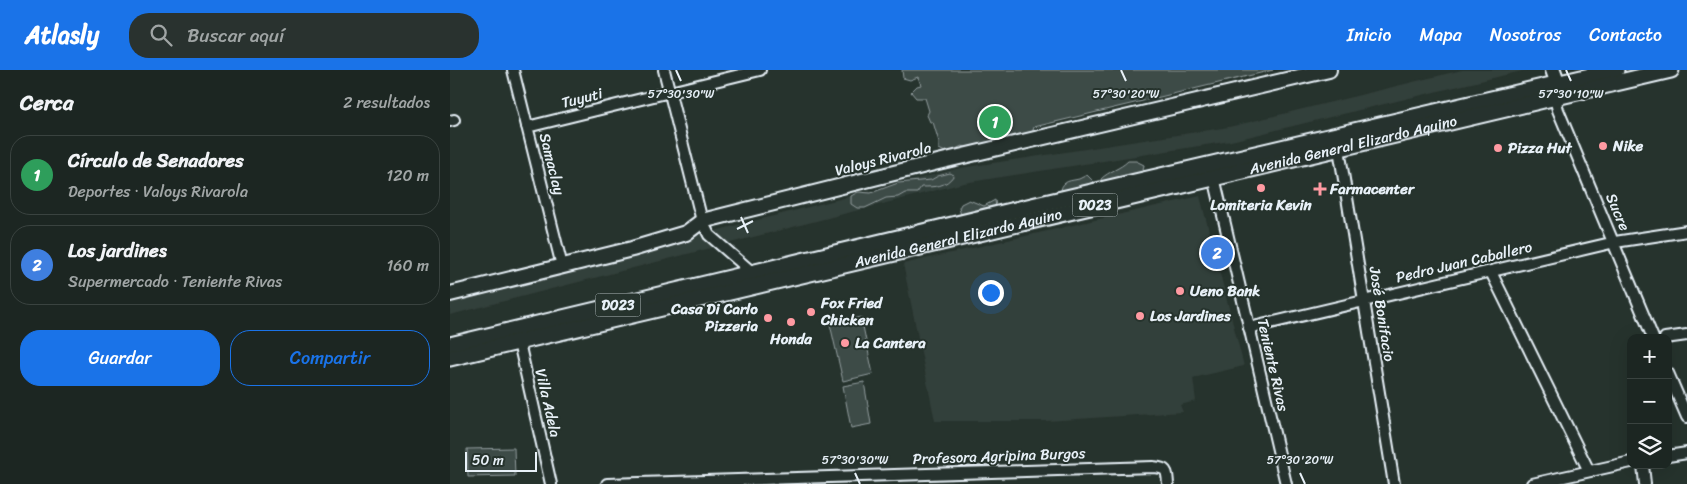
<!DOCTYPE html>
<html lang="es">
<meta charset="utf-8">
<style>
body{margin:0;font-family:Sriracha,sans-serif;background:#29322f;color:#f1f3f6}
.controls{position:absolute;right:15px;bottom:15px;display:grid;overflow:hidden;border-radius:10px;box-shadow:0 5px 20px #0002}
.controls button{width:45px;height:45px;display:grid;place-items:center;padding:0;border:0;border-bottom:1px solid #3a4340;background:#1c2622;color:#f1f3f6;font:25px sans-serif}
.scale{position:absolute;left:15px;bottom:12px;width:72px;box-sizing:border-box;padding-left:5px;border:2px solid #e8f1f8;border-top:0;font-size:14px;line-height:18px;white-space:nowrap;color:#e8f1f8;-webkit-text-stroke:4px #26332d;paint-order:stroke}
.you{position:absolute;left:540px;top:222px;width:18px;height:18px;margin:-12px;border:4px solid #fff;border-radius:50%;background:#1a73e8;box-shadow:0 0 0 8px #1a73e833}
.badge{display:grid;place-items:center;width:32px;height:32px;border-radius:50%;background:#1a73e8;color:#fff;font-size:16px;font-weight:700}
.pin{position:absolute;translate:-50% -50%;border:2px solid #fff;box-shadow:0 1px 5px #0006}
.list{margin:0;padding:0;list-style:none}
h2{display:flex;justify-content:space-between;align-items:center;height:65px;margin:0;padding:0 20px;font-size:21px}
h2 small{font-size:16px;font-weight:400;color:#a0a5a5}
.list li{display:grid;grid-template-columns:32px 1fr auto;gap:15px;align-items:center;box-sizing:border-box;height:80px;margin:0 10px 10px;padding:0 10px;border:1px solid #3a4340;border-radius:20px}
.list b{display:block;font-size:19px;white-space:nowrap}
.list p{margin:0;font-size:16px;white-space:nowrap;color:#a0a5a5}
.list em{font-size:16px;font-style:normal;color:#a0a5a5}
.actions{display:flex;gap:10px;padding:15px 20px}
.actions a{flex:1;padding:11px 0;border:1px solid #1a73e8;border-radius:20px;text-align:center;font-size:18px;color:#1a73e8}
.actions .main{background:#1a73e8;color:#fff}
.icon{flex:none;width:28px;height:28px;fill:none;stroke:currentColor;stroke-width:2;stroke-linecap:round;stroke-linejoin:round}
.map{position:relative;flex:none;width:1237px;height:414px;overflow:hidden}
header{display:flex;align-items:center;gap:30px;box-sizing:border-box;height:70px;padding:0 25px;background:#1a73e8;color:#fff}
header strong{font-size:24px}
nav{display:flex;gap:28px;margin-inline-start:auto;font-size:18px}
.search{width:350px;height:45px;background:#29322f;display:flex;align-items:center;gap:12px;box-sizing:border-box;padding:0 18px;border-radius:20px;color:#a0a5a5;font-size:19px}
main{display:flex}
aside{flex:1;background:#1c2622}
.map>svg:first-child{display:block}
.built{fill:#333f3a}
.green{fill:#3e4b47;stroke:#939ea0}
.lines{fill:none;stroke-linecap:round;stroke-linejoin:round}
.street-casing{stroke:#e8f1f8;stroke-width:14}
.secondary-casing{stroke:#e8f1f8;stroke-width:18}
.primary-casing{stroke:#e8f1f8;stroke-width:19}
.street{stroke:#26332d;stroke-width:10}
.secondary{stroke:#26332d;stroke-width:14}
.primary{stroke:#26332d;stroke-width:15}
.ticks{fill:none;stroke:#e8f1f8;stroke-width:2}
.poi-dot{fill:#ff9aa2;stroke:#26332d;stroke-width:2}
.labels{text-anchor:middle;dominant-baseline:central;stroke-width:4;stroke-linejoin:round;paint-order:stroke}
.shield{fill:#26332d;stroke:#aeb8bb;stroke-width:1}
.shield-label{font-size:14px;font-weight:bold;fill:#e8f1f8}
.street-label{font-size:15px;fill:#e8f1f8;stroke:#26332d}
.poi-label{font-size:15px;font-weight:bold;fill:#e8f1f8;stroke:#26332d;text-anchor:start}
.ticks-label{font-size:12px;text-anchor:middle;fill:#e8f1f8;stroke:#26332d;stroke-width:4;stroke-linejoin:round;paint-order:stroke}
</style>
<header>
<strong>Atlasly</strong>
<div class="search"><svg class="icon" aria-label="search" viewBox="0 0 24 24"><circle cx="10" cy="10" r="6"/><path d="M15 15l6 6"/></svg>Buscar aquí</div>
<nav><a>Inicio</a><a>Mapa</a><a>Nosotros</a><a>Contacto</a></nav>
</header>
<main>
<aside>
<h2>Cerca<small>2 resultados</small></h2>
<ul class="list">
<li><span class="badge" style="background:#2e9e5b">1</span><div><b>Círculo de Senadores</b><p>Deportes · Valoys Rivarola</p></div><em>120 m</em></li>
<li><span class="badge" style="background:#3f7fe0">2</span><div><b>Los jardines</b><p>Supermercado · Teniente Rivas</p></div><em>160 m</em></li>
</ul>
<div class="actions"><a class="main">Guardar</a><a>Compartir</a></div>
</aside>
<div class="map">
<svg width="1237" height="414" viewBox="0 0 1237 414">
<rect width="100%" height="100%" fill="#26332d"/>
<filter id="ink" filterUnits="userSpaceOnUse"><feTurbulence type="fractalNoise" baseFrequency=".02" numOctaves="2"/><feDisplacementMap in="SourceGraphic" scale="10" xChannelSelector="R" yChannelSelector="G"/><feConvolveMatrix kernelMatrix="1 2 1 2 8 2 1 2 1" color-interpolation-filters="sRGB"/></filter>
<g filter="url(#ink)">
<path class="built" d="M1012,0H1076L781,71L514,113L0,245V229L510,98L779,57Z
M750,126L794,296L743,308L746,331L730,335L733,342L597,351H485L453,194Z"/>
<path class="green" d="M452,0H823L584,57L581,67L550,73L541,72L519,78L512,76L497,83L489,79V72L483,52H480L477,45L479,41L475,28H466L461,22L467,16L471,15L468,7L460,10L453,8Z
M678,91H686L694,95L692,106L674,109L666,108L660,112L652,113L651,109C659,101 670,99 678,91Z
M500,103L504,105C496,117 485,117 471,117L467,123H455L448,127L436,128L415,138H407L401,134V126L408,122L421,123L448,113L481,110L488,106Z
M637,105L644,112L643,116L614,123L611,120C613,110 621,111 629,109C632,108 634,106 637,105Z
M519,130L534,136L545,130L546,138L533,142L529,140C523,144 518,147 511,145L509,138L511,134Z
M411,247L423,304L393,311L380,254Z
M414,312L421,354L401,358L393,316Z
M64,378L65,406L18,407L17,379Z"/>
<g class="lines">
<g class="street-casing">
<path id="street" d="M63,0L112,196
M214,0L252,151L259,165L303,203
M1105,28L1108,40L1203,268
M0,51L4,50
M77,57L310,0
M889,79L944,414
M763,103L836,414
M1041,202L1139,401
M799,258L1165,172L1237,161
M68,268L101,414
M1215,268L1237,265
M1218,303L1237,347
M1218,386L1237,383
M1193,395L1195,414
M157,414L703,397C717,398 717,400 718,414
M1082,414L1181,392"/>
</g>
<g class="secondary-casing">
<path id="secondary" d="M1103,0L1108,14L1106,23
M0,224L182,179L236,163L252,151L488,92L879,0"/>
</g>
<g class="primary-casing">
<g id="primary">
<path d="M0,275L586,135L1166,0"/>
<path id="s1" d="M0,288L1221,0"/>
</g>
</g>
<use href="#street" class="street"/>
<use href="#secondary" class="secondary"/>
<use href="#primary" class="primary"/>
</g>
</g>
<path class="ticks" d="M226,0L231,11M671,0L676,11M1116,0L1121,11M291,147L298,163M287,159L303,151M405,403L410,414M850,403L855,414"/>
<g class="poi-dot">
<circle cx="1153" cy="76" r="5"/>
<circle cx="1048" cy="78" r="5"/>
<circle cx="811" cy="118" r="5"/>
<path d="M867.5 111.5h5v5h5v5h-5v5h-5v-5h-5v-5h5z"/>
<circle cx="730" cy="221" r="5"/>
<circle cx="361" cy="242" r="5"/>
<circle cx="690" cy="246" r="5"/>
<circle cx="318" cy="248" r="5"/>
<circle cx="341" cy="252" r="5"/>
<circle cx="395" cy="273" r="5"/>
</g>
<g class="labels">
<g class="shield">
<rect x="622.5" y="123.5" width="45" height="23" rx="4"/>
<rect x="145.5" y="223.5" width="45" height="23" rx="4"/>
</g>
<g class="shield-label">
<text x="645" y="135">D023</text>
<text x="168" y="235">D023</text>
</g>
<g class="street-label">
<text transform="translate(132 28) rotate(-14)">Tuyuti</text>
<text stroke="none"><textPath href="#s1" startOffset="928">Avenida General Elizardo Aquino</textPath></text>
<text transform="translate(433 89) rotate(-14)">Valoys Rivarola</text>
<text transform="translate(102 94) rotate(76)">Samaclay</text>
<text transform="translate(1168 142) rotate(67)">Sucre</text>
<text stroke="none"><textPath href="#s1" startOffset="522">Avenida General Elizardo Aquino</textPath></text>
<text transform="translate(1014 192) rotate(-13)">Pedro Juan Caballero</text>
<text transform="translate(932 244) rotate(81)">José Bonifacio</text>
<text transform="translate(823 295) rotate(77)">Teniente Rivas</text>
<text transform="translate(98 333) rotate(77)">Villa Adela</text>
<text transform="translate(549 386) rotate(-2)">Profesora Agripina Burgos</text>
</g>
<g class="poi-label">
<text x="1163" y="76">Nike</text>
<text x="1058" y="78">Pizza Hut</text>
<text x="880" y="119">Farmacenter</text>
<text x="811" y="135" text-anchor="middle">Lomiteria Kevin</text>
<text x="740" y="221">Ueno Bank</text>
<text x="371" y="233">Fox Fried<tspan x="371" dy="17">Chicken</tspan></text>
<text x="308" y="239" text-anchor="end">Casa Di Carlo<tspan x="308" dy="17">Pizzeria</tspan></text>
<text x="700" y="246">Los Jardines</text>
<text x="341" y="269" text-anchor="middle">Honda</text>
<text x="405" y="273">La Cantera</text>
</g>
</g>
<g class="ticks-label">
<text x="231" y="28">57°30'30"W</text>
<text x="1121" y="28">57°30'10"W</text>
<text x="676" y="28">57°30'20"W</text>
<text x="405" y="394">57°30'30"W</text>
<text x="850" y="394">57°30'20"W</text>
</g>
</svg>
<div class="controls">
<button>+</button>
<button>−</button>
<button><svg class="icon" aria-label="layers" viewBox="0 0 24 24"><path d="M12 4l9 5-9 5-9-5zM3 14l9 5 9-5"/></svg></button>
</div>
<div class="scale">50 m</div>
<div class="you"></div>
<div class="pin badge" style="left:545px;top:52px;background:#2e9e5b">1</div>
<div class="pin badge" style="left:767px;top:183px;background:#3f7fe0">2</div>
</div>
</main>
